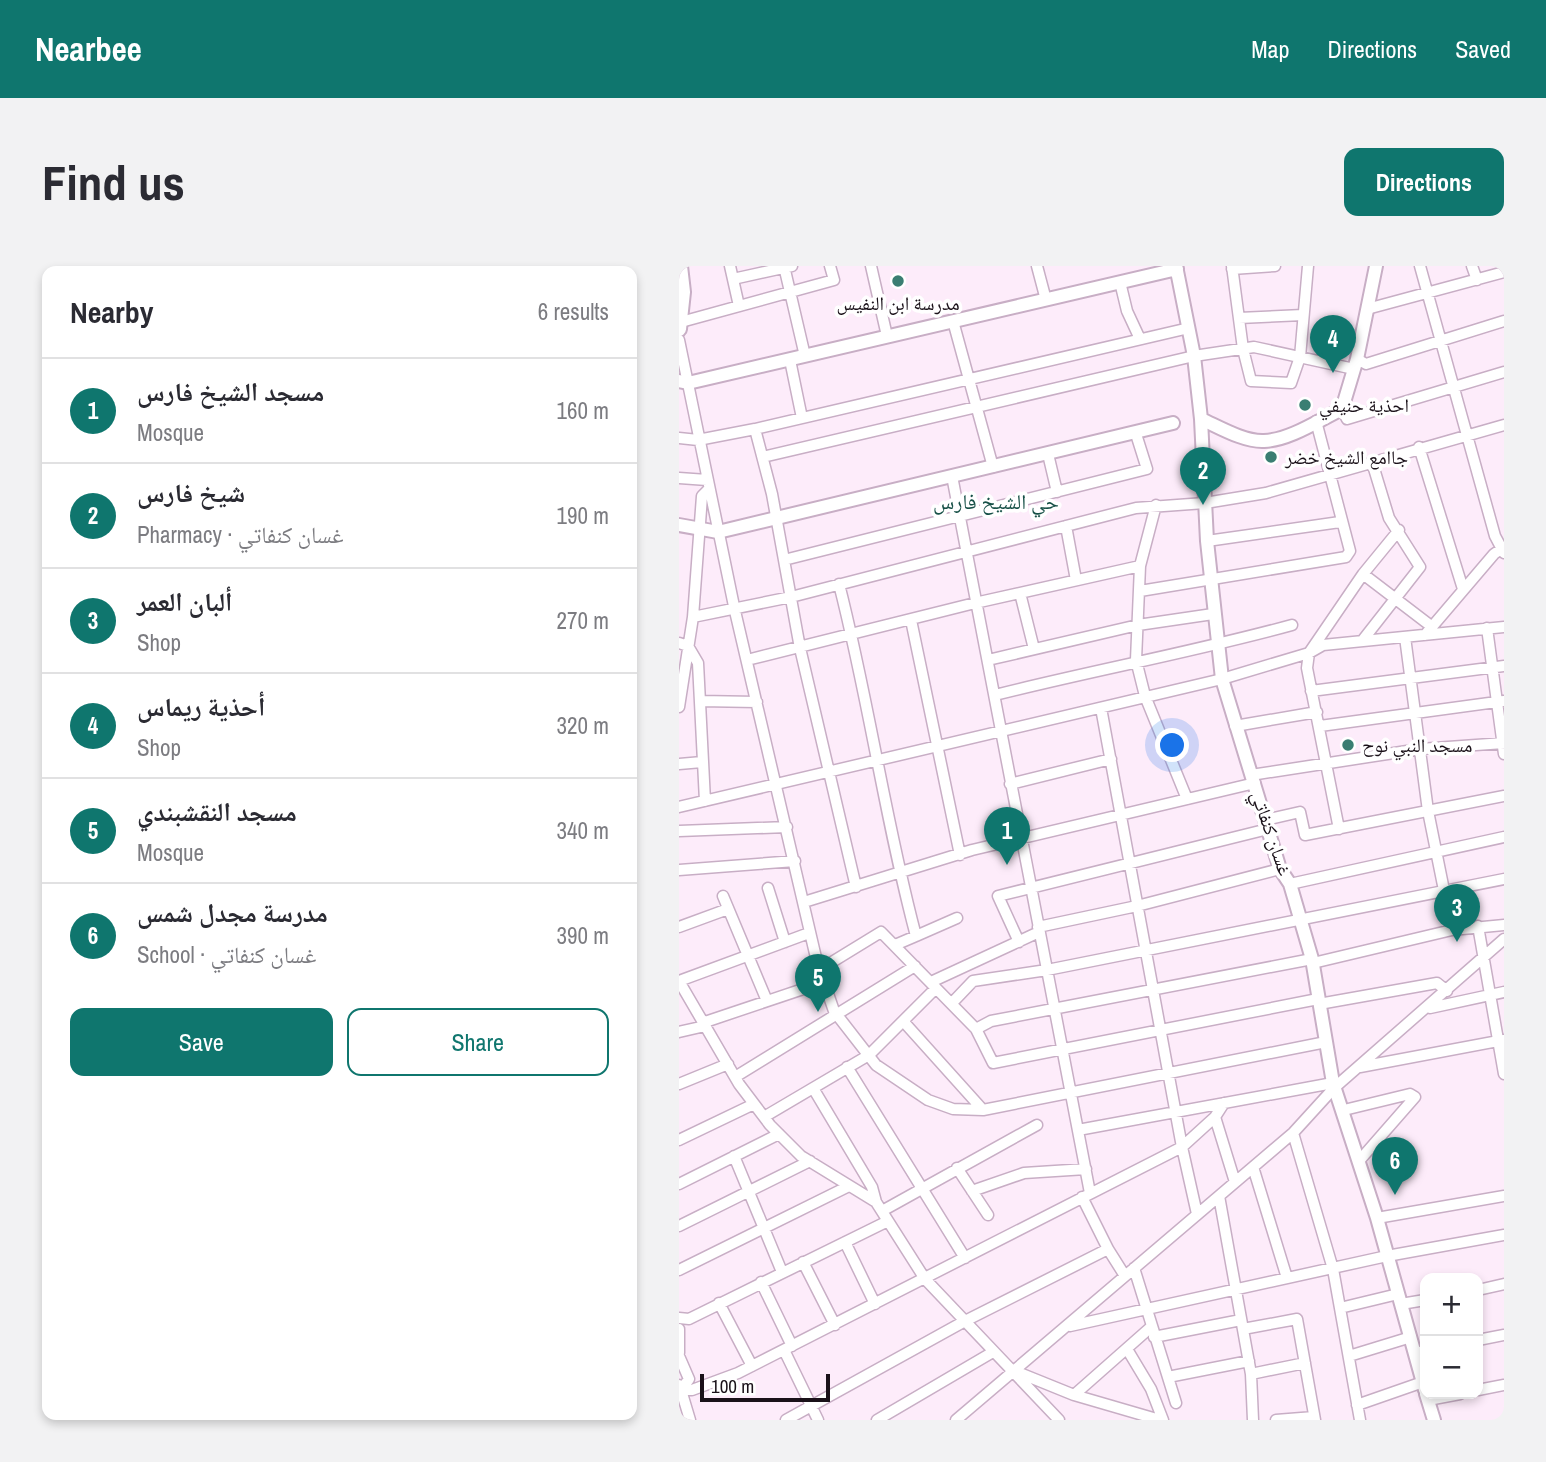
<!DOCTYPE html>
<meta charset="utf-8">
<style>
body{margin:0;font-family:"Archivo Narrow","Noto Naskh Arabic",sans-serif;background:#f2f2f3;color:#2b2b33}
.controls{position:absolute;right:21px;bottom:21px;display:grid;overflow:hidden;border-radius:14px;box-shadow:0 4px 10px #0003}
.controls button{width:63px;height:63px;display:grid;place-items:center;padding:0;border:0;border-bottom:2px solid #e1e1e2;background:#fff;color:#2b2b33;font:35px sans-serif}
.scale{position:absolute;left:21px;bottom:18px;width:130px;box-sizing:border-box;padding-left:7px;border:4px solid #1a1119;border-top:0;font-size:19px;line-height:24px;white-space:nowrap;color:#1a1119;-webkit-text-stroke:5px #fff;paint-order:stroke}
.you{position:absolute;left:494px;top:480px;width:24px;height:24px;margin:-18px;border:5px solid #fff;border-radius:50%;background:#1a73e8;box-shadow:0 0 0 10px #1a73e833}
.badge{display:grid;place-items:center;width:46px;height:46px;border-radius:50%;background:#0f766e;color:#fff;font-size:23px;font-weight:700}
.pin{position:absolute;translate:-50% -58px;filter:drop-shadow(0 2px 4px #0008)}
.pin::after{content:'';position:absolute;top:37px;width:24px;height:21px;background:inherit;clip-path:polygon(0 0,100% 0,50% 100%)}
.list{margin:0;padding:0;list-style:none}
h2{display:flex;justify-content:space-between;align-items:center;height:91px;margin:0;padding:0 28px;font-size:30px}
h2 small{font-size:23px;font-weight:400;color:#7c7c81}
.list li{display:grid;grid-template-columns:46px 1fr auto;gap:21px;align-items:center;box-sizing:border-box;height:105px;padding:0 28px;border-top:2px solid #e1e1e2}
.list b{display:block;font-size:26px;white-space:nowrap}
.list p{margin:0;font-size:23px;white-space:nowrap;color:#7c7c81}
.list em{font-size:23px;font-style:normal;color:#7c7c81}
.actions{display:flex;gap:14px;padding:21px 28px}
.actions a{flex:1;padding:16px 0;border:2px solid #0f766e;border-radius:14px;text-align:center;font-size:24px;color:#0f766e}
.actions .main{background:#0f766e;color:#fff}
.map{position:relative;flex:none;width:825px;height:1154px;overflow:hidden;border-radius:14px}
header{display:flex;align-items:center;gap:42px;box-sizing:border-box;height:98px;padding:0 35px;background:#0f766e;color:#fff}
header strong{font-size:33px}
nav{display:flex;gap:38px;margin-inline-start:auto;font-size:24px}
.intro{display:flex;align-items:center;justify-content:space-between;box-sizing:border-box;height:168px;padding:0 42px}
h1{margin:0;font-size:49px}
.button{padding:18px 32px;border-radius:14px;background:#0f766e;color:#fff;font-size:24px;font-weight:700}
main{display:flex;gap:42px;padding:0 42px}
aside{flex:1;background:#fff;border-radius:14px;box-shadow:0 4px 10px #0003}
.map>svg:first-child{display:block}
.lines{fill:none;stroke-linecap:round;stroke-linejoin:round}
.minor-casing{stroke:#c8aec5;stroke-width:13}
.tertiary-casing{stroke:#c8aec5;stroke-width:16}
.secondary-casing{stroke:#c8aec5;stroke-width:18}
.minor{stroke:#fff;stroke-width:10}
.tertiary{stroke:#fff;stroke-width:12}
.secondary{stroke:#fff;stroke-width:14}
.poi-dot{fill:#3a7e72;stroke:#fff;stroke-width:2.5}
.labels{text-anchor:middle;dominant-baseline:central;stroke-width:7;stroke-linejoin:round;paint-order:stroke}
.poi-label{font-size:19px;fill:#1a1119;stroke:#fff;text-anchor:start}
.street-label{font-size:19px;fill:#1a1119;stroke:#fff}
.neighbourhood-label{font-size:21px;fill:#175047;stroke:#fff}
</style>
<header>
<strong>Nearbee</strong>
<nav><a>Map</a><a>Directions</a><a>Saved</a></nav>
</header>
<div class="intro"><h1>Find us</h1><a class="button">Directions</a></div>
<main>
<aside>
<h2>Nearby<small>6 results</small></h2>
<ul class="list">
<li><span class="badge">1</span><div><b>مسجد الشيخ فارس</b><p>Mosque</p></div><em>160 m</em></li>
<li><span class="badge">2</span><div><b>شيخ فارس</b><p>Pharmacy · غسان كنفاتي</p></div><em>190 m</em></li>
<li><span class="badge">3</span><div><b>ألبان العمر</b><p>Shop</p></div><em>270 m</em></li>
<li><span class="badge">4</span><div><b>أحذية ريماس</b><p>Shop</p></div><em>320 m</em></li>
<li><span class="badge">5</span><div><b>مسجد النقشبندي</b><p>Mosque</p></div><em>340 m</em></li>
<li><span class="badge">6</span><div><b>مدرسة مجدل شمس</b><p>School · غسان كنفاتي</p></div><em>390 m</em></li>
</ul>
<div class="actions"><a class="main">Save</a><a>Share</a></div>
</aside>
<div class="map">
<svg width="825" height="1154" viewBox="0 0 825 1154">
<rect width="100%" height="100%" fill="#fdecfa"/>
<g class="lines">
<g class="minor-casing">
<path id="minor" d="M51,0L60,40
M105,0L126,90
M192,0L208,70
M358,0L367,34
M553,0L564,83L572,115L612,117L621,91L629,0
M741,0L816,270L825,287
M793,0L798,14
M553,3L596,0
M54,13L113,0
M441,16L448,45L461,73
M688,43L825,6
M560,52L624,49
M274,55L314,201
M2,56L155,14L151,0
M0,74L56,345L138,696L155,745L197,799L249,834L274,843L304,844L647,776
M678,93L687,98L825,55
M111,94L123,152
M663,143L668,153L825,106
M76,163L93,228L121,382L177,621
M0,172L19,174L76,163L510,62
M740,181L784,323
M369,188L378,226
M84,191L515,90L575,81L675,103
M273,210L411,927
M0,212L28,214
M477,239L461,300L457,394L466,430L508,533
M387,260L397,314
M528,275L661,256
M105,294L468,203L457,168
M684,308L752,360
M160,318C190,435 206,554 237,670L216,679
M461,325L667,291L671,285L637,155
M341,327L355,383
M14,351L112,331L457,242L526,237L587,227L825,159
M232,354L281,589
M808,362L825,488
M746,369L815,288L825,281
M726,371L749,545L773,664
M683,375L741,301L710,252L693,196
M0,377L9,380L19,397L26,535
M68,394L296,337L461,300
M309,394L459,359L534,348
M632,425L825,400
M316,429C415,404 515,386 613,359
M21,435L78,436
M0,441L14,351L23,230L30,223
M422,442L503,881L518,948
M556,460L638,446
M641,460L825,435
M0,498L23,496
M572,509L741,483L825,477
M331,518L432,493
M0,541L543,413L630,387L644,379L825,361
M586,554L621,546L626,569L825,530
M660,563L628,402L630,387L684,308L720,264
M0,565L108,561
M0,604L116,595
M611,618L825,571
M89,622L106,676
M44,630L88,735
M125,636L293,584L576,517
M799,660L825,808
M0,661L49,643
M359,661L458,640L601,603
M237,670L278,652
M340,676L319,630L589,563
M634,697L773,664L825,659
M140,704L202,666L297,763L314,797L639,733
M0,715L60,818L91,859L122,890L197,936L246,1013L380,1154
M0,715L130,667
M252,716L360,666
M273,737L294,715L368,704L825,613
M640,738L758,717L768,725
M751,742L825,726
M224,755L304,844
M26,756L145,716
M297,763L312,755L633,693
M0,766L26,760
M168,801L286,992
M681,801L825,774
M56,811L236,700
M0,818L49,798
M134,822L193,921L197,936
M665,844L731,828L736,831L680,895
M85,851L190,789L257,722
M536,851L556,916
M399,864L654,817
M614,867L654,1003L681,1154
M0,874L75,838
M55,890L103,1006
M574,901L608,1012
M278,902L309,949
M0,918L100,868
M293,925L345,907L407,903
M540,930L572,1108L574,1154
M203,945L358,859
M698,952L825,930
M0,960L131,895
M166,976L196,1038
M429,983L446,1010
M124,996L156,1059
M455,1002L497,1137
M0,1004L170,920
M82,1016L113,1080
M799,1024L825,1018
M40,1037L73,1100
M722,1038L746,1034
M661,1042L719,1028
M0,1052L10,1053L209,955
M391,1060L708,990L825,969
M0,1063V1087
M564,1063L618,1053L636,1154
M475,1071L562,1054
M799,1074L825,1069
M448,1083L472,1123L484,1154
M105,1084L139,1154
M736,1087L746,1085
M0,1090L10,1113L2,1124L11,1154
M670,1090L732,1071
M338,1106L395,1129L481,1154
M572,1108L626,1097
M489,1111L570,1095
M0,1119L2,1124H13L59,1107L503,881L536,851L545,837
M799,1124L825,1119
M395,1129L472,1061
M749,1134L781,1128
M678,1139L744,1116
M107,1154L286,1055L429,983L403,931
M198,1154L314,1086
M277,1154L614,867L655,822L825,673
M597,1154L635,1151"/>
</g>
<g class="tertiary-casing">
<path id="tertiary" d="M497,0L515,90L522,153L528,275L543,413L601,603L611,618L633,693L654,817L698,952L746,1124
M0,115L9,117L498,3
M522,153C540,161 565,176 585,175C611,174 640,154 663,143L678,93L697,0
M0,259L39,266L494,157
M747,1128L755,1154"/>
</g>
<g class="secondary-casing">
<path id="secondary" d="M0,63L4,26L1,0"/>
</g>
<use href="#minor" class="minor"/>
<use href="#tertiary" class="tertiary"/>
<use href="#secondary" class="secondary"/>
</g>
<g class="poi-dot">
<circle cx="219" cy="15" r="7"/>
<circle cx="626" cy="139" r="7"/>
<circle cx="592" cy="191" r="7"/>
<circle cx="669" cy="479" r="7"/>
</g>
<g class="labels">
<g class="poi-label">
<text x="219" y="37" text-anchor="middle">مدرسة ابن النفيس</text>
<text x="640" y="139">احذية حنيفي</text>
<text x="606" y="191">جاامع الشيخ خضر</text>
<text x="683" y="479">مسجد النبي نوح</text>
</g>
<g class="street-label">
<text transform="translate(593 567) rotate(71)">غسان كنفاتي</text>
</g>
<g class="neighbourhood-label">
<text x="317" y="235">حي الشيخ فارس</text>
</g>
</g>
</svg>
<div class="controls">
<button>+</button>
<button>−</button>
</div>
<div class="scale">100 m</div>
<div class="you"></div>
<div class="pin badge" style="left:328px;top:599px">1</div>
<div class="pin badge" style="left:524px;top:239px">2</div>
<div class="pin badge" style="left:778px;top:676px">3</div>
<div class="pin badge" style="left:654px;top:107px">4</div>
<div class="pin badge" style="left:139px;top:746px">5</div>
<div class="pin badge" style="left:716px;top:929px">6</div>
</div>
</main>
